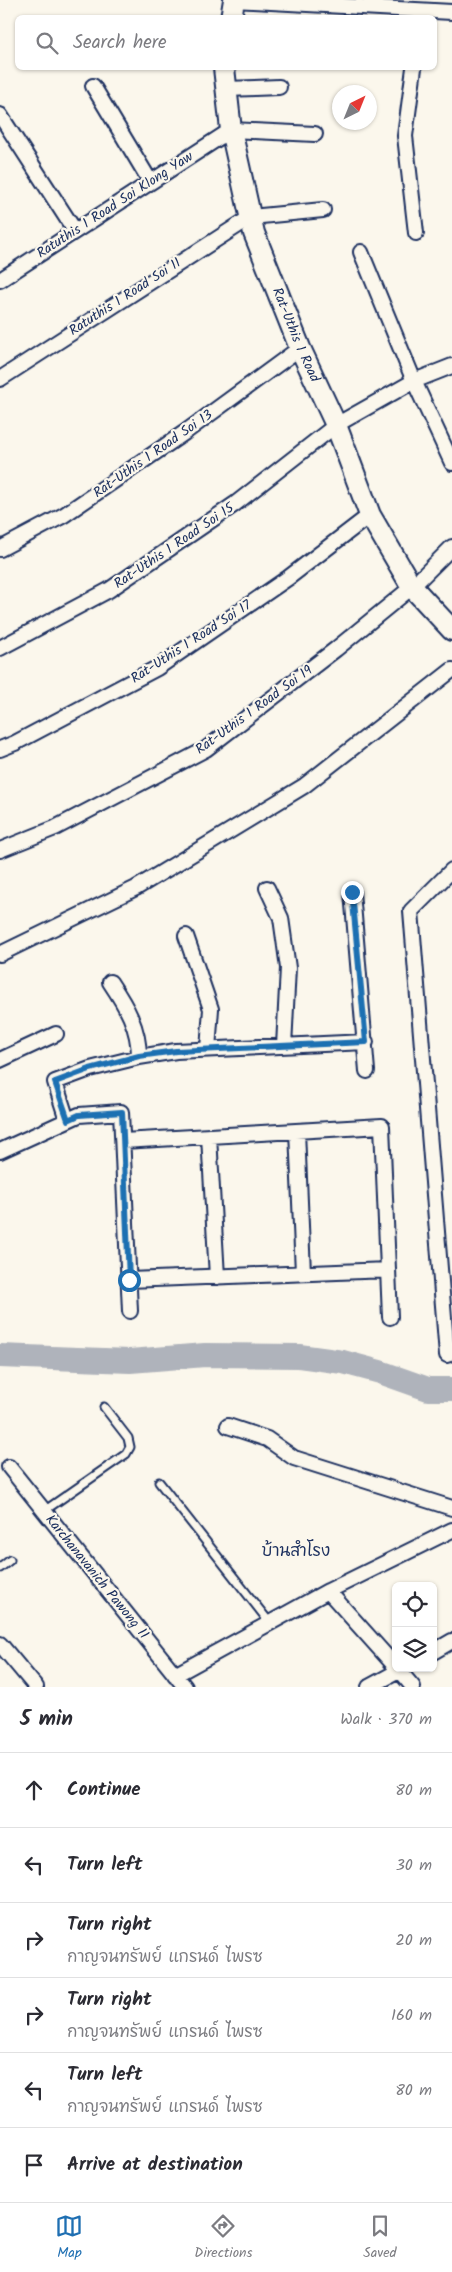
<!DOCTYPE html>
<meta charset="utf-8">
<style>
body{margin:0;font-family:Kalam,"Playpen Sans Thai",sans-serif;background:#f2f2f3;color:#2b2b33}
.controls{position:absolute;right:15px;bottom:15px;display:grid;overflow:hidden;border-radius:8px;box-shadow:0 1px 4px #0004}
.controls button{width:45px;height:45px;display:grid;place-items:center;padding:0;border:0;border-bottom:1px solid #e1e1e2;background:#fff;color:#2b2b33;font:25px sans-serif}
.compass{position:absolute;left:332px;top:85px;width:45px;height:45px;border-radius:50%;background:#fff;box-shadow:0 1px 4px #0004;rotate:43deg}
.stop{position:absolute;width:15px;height:15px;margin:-11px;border:4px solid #1f6fb2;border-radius:50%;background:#fff}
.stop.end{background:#1f6fb2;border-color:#fff;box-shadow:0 1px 5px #0008}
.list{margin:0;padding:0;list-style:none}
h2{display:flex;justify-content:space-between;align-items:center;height:65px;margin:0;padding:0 20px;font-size:21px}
h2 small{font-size:16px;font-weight:400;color:#7c7c81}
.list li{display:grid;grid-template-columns:32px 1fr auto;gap:15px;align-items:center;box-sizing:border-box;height:75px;padding:0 20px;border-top:1px solid #e1e1e2}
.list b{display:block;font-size:19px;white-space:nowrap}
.list p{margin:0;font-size:16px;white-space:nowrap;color:#7c7c81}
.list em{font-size:16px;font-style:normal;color:#7c7c81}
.icon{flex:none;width:28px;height:28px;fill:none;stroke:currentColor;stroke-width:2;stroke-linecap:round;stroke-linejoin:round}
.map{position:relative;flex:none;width:452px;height:1687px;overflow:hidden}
.search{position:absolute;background:#fff;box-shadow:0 1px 4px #0004;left:15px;right:15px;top:15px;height:55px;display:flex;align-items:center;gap:12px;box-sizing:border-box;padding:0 18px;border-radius:8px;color:#7c7c81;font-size:19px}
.sheet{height:515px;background:#fff}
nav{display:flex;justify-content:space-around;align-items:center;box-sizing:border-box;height:70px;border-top:1px solid #e1e1e2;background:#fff;font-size:14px;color:#7c7c81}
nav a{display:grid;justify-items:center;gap:2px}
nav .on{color:#1f6fb2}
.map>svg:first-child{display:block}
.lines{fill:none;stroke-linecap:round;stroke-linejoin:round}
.river{stroke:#afb3bb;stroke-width:24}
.lane-casing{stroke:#1b2f5e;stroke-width:11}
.street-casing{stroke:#1b2f5e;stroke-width:18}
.secondary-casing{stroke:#1b2f5e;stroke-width:24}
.lane{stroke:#fbf7ec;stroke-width:7}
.street{stroke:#fbf7ec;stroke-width:14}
.secondary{stroke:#fbf7ec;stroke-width:20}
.route{stroke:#1f6fb2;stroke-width:6}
.labels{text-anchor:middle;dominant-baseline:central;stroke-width:4.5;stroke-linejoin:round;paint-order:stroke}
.street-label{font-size:14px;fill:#1b2f5e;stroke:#fbf7ec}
.quarter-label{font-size:16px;fill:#1b2f5e;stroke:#fbf7ec}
</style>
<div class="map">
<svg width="452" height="1687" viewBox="0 0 452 1687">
<rect width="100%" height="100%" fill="#fbf7ec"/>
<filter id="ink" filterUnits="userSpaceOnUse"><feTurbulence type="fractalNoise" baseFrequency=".02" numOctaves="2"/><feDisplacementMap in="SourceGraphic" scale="10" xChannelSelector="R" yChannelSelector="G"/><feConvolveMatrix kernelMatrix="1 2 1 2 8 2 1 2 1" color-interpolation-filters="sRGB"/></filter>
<g filter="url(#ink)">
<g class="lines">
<path class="river" d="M0,1356L130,1361L205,1355L299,1356L343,1362L380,1372L428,1389H452"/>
<g class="lane-casing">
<path id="lane" d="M159,1482L270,1623
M44,1511L126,1454L130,1447L128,1438L104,1407
M0,1568L10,1560"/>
</g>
<g class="street-casing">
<path id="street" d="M233,0L452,12
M414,68L405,136L416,233
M93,86L150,181
M226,89L279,87
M0,115L75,231
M361,252L414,381L452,463
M0,280L231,130L315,134
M0,379L251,217L323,210
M0,549L64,515L184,433L300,348
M0,648L109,590L235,504L336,425L414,381L452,366
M0,749L15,743L157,668L288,578L370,515
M0,850L55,828L206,749L336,649L412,587L452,547
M267,888L281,918L288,968L284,1046
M352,892L367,1071
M186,936L211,1009L208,1049
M0,954L136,888L304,786L452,670
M110,982C126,1006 139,1027 139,1057
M0,1060L56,1034
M67,1120L55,1082L90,1069L139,1057L176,1051L366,1042
M297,1131L303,1273
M209,1136L217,1277
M123,1141L382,1126L390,1317
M0,1151L79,1115L121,1112L130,1311
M129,1280L388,1270
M447,1355L411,911L452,870
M228,1426L267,1439L294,1458L452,1508
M9,1467L185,1687
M328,1591L396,1667
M0,1644L36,1687
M433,1652L452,1641
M397,1668L413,1687
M175,1675L328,1591L452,1530
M369,1687L404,1668"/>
</g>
<g class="secondary-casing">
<g id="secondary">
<path d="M231,18L234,0"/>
<path id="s1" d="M224,68L231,130L254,233L300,348L336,425L370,515L412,587L452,630"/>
</g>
</g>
<use href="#lane" class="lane"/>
<use href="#street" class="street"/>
<use href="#secondary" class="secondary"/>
</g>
</g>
<g class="lines" filter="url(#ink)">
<path class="route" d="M129,1280L122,1112L79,1115L68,1120L55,1082L90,1069L139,1056L176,1051L366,1042L352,892"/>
</g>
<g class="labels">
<g class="street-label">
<text transform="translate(115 205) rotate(-33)">Ratuthis 1 Road Soi Klong Yaw</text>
<text transform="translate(125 297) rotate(-33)">Ratuthis 1 Road Soi 11</text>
<text stroke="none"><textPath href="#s1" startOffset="278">Rat-Uthis 1 Road</textPath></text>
<text transform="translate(153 454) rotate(-35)">Rat-Uthis 1 Road Soi 13</text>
<text transform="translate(174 546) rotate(-34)">Rat-Uthis 1 Road Soi 15</text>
<text transform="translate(191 642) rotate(-33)">Rat-Uthis 1 Road Soi 17</text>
<text transform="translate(254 710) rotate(-36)">Rat-Uthis 1 Road Soi 19</text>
<text transform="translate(97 1577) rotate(51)">Karchanavanich Pawong 11</text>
</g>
<g class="quarter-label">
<text x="296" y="1551">บ้านสำโรง</text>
</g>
</g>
</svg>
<div class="controls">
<button><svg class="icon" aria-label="locate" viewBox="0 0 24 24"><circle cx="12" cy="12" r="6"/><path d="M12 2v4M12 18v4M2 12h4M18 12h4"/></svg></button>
<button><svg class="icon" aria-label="layers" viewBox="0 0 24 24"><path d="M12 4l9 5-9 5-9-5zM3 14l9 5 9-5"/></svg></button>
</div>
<svg class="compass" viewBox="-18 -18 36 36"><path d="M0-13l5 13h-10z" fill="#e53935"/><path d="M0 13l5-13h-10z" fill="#7c7c81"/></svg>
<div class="stop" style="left:129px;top:1280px"></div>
<div class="stop end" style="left:352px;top:892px"></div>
<div class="search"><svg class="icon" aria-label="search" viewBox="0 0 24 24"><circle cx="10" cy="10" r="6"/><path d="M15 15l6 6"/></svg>Search here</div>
</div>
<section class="sheet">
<h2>5 min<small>Walk · 370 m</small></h2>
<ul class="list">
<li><svg class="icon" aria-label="ahead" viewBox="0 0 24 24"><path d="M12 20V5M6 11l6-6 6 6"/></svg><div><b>Continue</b></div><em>80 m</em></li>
<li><svg class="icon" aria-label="left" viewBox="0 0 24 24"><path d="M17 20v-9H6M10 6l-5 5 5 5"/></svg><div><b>Turn left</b></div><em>30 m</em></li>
<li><svg class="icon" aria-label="right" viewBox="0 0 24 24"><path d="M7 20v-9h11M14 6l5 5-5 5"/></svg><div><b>Turn right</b><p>กาญจนทรัพย์ แกรนด์ ไพรซ</p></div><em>20 m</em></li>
<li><svg class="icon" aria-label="right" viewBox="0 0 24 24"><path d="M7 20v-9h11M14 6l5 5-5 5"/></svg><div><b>Turn right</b><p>กาญจนทรัพย์ แกรนด์ ไพรซ</p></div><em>160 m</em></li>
<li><svg class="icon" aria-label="left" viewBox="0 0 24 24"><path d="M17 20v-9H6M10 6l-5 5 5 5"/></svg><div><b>Turn left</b><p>กาญจนทรัพย์ แกรนด์ ไพรซ</p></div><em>80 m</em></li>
<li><svg class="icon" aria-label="arrive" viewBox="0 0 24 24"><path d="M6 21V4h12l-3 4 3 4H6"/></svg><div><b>Arrive at destination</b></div></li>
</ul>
</section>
<nav>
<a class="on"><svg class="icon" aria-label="map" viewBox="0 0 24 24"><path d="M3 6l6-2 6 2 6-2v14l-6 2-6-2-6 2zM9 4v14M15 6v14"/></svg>Map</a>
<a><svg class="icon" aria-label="directions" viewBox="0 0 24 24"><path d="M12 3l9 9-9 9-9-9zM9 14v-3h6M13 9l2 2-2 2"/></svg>Directions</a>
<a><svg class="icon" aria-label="saved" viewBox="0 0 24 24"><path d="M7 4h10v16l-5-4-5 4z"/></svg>Saved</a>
</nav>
